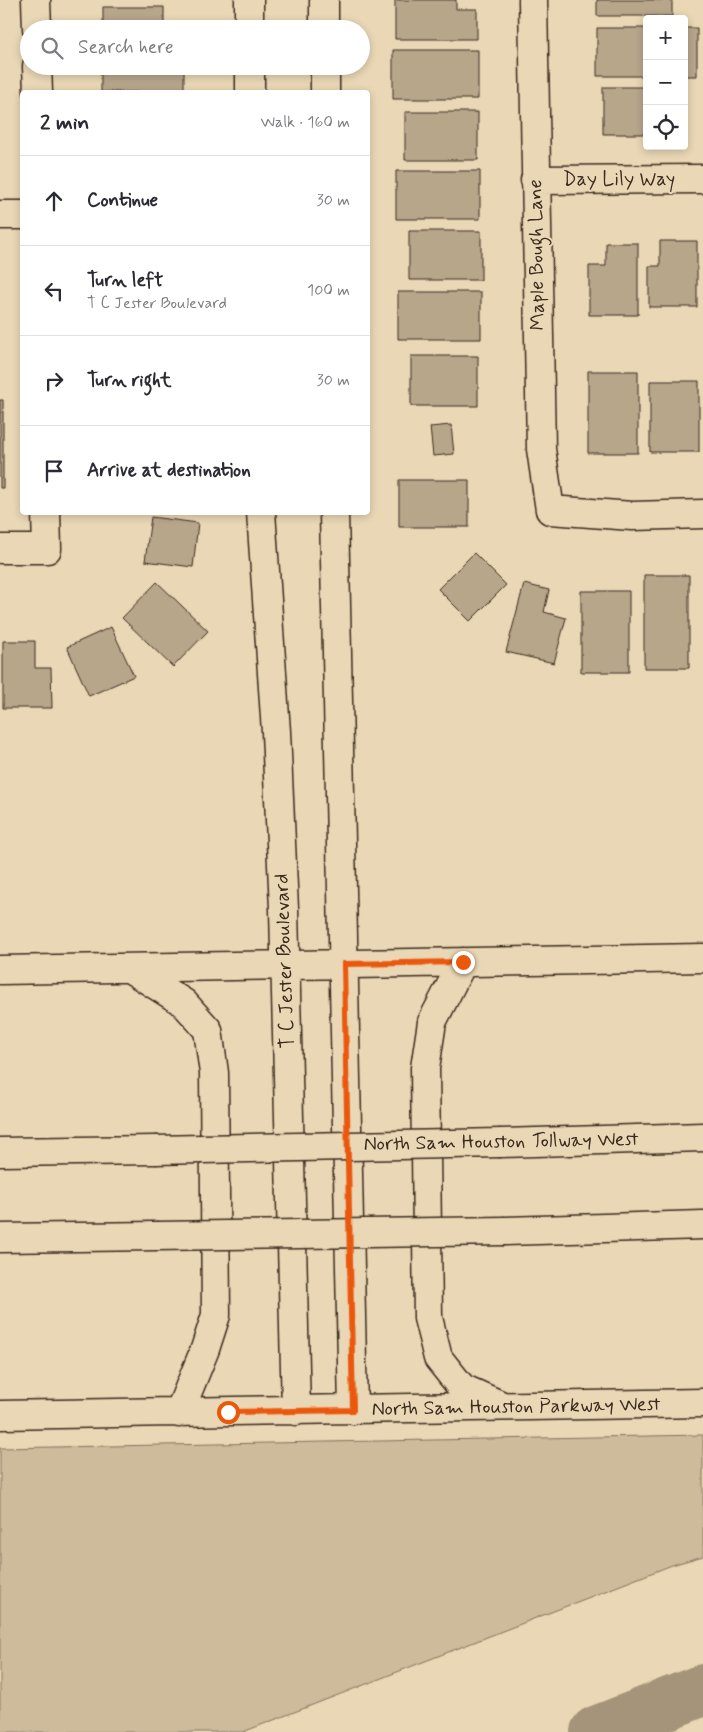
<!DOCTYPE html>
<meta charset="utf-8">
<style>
body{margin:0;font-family:Mynerve,sans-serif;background:#f2f2f3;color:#2b2b33}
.controls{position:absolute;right:15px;top:15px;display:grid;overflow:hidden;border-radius:5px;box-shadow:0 2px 8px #0003}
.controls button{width:45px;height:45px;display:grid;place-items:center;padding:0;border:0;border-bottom:1px solid #e1e1e2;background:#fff;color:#2b2b33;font:25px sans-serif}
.stop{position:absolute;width:15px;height:15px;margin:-11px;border:4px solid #ea580c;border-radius:50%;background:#fff}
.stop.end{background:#ea580c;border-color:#fff;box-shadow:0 1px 5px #0008}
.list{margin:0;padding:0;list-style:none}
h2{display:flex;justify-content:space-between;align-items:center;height:65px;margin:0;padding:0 20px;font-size:21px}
h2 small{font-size:16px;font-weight:400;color:#7c7c81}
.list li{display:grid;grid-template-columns:32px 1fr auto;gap:15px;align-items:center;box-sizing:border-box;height:90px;padding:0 20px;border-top:1px solid #e1e1e2}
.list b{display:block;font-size:19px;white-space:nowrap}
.list p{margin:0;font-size:16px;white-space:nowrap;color:#7c7c81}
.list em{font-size:16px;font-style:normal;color:#7c7c81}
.icon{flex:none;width:28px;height:28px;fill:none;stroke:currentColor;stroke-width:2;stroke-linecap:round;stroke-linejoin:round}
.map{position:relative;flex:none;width:703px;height:1732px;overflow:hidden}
.search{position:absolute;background:#fff;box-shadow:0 2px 8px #0003;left:20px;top:20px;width:350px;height:55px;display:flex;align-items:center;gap:12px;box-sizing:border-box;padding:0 18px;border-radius:28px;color:#7c7c81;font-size:19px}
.panel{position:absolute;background:#fff;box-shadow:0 2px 8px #0003;left:20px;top:90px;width:350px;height:425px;border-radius:5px}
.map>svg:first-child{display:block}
.green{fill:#cdbb9c;stroke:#84725d}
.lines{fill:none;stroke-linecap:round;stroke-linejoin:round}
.river{stroke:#a5937a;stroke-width:52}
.building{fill:#b8a68b;stroke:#3b2a1e}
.minor-casing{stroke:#3b2a1e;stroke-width:31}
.major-casing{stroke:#3b2a1e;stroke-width:31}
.highway-casing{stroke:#3b2a1e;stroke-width:31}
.minor{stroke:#e9d7b5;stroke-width:28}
.major{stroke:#e9d7b5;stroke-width:28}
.highway{stroke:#e9d7b5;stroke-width:28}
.highway-bridge-casing{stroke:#3b2a1e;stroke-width:31;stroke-linecap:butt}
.highway-bridge{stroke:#e9d7b5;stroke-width:28}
.route{stroke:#ea580c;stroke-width:6}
.labels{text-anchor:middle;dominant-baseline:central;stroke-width:4;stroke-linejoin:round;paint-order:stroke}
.street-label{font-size:20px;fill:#3b2a1e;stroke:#e9d7b5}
</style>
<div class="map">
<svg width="703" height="1732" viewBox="0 0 703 1732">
<rect width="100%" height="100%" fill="#e9d7b5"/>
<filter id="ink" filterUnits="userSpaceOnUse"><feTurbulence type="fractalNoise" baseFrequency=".02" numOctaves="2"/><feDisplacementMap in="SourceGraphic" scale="10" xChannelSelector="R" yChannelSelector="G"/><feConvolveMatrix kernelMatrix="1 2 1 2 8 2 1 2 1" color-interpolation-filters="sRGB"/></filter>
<g filter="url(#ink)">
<path class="green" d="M703,1435V1556L672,1565L243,1732H0V1448Z"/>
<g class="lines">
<path class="river" d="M596,1732L703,1690"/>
</g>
<path class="building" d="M395,0H456V9H477V39H395Z
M597,0H672V16H597Z
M103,7H164V29H103Z
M597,28H647V76H597Z
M684,28H697V76H684Z
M393,50H478V99H393Z
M101,68H184V92H101Z
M603,87H647V134H603Z
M405,112H478V160H405Z
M396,171H480V219H396Z
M409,231H481V280H409Z
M660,241H697V307H649V266H660Z
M606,243H638V315H589V266H606Z
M398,292H481V339H398Z
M411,356H478V406H411Z
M588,371H638V453H588Z
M650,381H699V452H650Z
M0,400H3V488H0Z
M451,425L454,454L433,456L430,427Z
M399,480H469V527H399Z
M151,517L198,523L193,567L145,561Z
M474,553L506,585L470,621L438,589Z
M644,575H689V668H644Z
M157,582L208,631L173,667L122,618Z
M524,584L549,590L544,612L566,618L554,663L506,652Z
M581,591H629V672H581Z
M111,627L134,676L89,696L67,647Z
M3,641H35V668H51L52,708H3Z"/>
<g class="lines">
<g class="minor-casing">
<path id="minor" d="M36,0L37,29
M533,0L541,449L550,510L632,516L703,514
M37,66L38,92
M535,180L703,179
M0,215H22
M0,549H47L46,512"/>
</g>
<g class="major-casing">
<path id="major" d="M249,0V29
M324,0V29
M250,66V92
M325,66V92
M261,512L276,732L284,909L296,1411
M334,512L353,1410
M463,962L432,1022L425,1068L428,1318L438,1358L462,1388L498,1404
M129,968L184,1003L208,1030L214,1073L216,1315L205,1349L179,1413
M0,970L703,958
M0,1415L703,1403"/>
</g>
<g class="highway-casing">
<path id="highway" d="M501,1143L703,1137
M0,1152L155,1150
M505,1231L703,1225
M0,1238L156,1236"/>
</g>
<use href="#minor" class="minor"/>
<use href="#major" class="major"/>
<use href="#highway" class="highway"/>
<g class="highway-bridge-casing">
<path id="highway-bridge" d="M155,1150L501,1143
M156,1236L505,1231"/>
</g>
<use href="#highway-bridge" class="highway-bridge"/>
</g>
</g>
<g class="lines" filter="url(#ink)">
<path class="route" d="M228,1412L353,1410L344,964L463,962"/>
</g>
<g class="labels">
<g class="street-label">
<text x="619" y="179">Day Lily Way</text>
<text transform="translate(537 255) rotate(-91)">Maple Bough Lane</text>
<text transform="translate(285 961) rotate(-92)">T C Jester Boulevard</text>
<text transform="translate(501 1142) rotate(-1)">North Sam Houston Tollway West</text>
<text transform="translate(516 1407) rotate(-1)">North Sam Houston Parkway West</text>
</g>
</g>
</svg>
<div class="controls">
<button>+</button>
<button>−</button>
<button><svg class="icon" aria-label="locate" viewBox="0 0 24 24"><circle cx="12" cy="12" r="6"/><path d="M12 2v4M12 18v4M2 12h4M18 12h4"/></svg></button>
</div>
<div class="stop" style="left:228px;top:1412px"></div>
<div class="stop end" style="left:463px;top:962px"></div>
<div class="search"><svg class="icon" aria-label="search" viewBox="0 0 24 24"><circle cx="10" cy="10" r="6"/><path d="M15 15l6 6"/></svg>Search here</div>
<section class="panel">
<h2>2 min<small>Walk · 160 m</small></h2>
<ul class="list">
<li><svg class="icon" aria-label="ahead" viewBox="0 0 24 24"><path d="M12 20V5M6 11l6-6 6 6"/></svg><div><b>Continue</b></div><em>30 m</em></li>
<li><svg class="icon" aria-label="left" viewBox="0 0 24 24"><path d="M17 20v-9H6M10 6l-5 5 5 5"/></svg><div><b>Turn left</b><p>T C Jester Boulevard</p></div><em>100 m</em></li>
<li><svg class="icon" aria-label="right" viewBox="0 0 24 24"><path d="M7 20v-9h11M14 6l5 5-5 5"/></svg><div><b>Turn right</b></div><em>30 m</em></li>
<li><svg class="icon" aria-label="arrive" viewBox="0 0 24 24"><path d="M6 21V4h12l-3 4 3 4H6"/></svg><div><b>Arrive at destination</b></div></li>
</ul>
</section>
</div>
